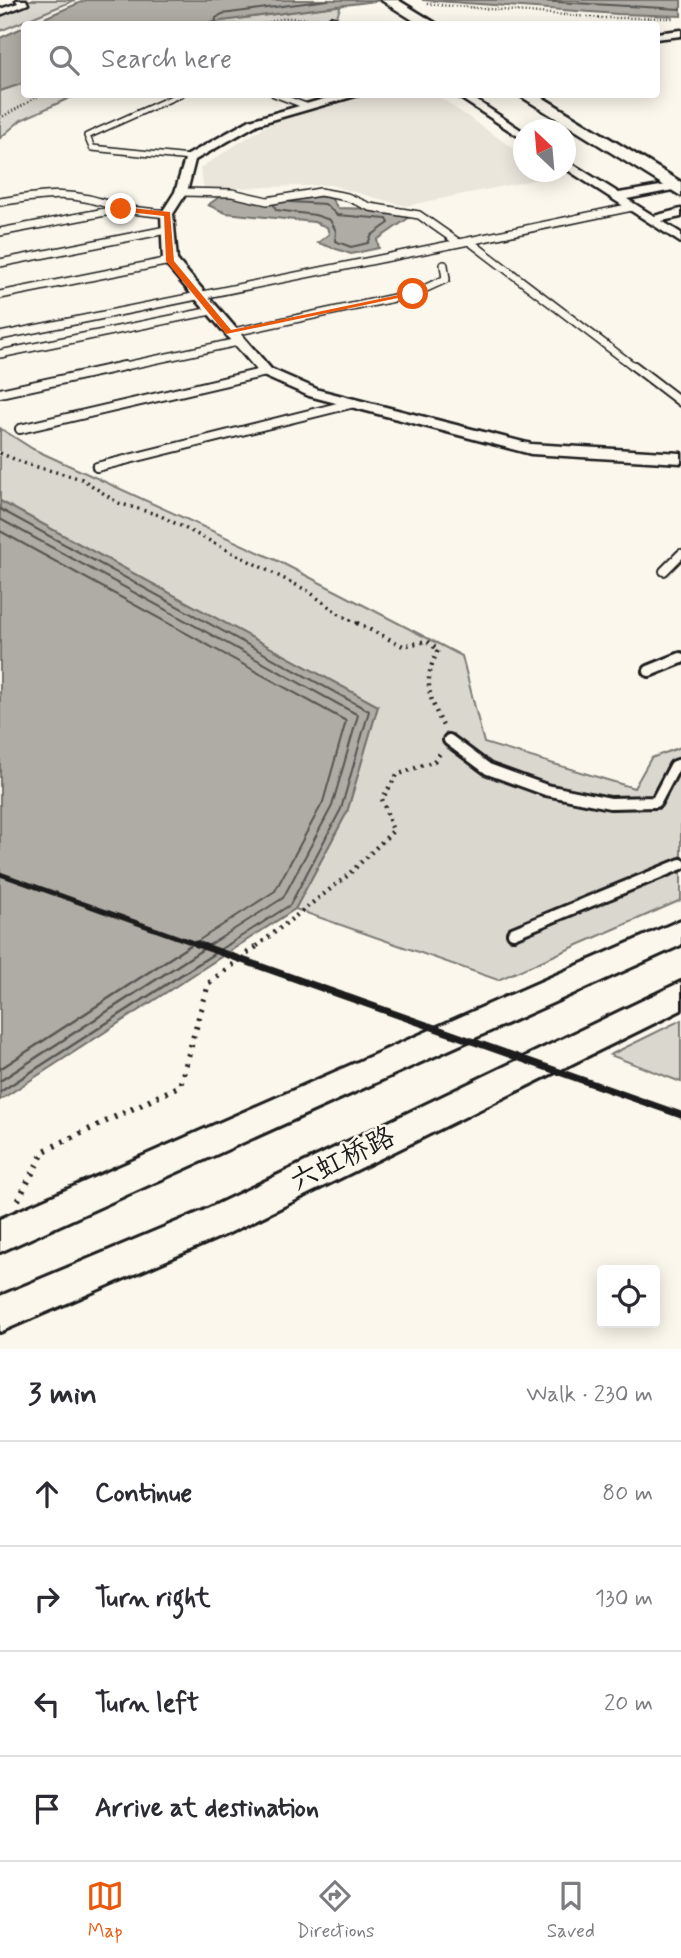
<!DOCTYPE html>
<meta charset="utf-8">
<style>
body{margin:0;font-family:Mynerve,"LXGW WenKai TC",sans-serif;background:#f2f2f3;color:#2b2b33}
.controls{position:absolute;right:21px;bottom:21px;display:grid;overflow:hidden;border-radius:7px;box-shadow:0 4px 18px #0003}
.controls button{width:63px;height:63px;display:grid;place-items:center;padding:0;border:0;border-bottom:2px solid #e1e1e2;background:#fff;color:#2b2b33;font:35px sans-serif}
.compass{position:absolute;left:513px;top:119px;width:63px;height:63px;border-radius:50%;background:#fff;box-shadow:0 4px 18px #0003;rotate:334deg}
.stop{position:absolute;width:21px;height:21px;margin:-16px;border:5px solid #ea580c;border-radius:50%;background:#fff}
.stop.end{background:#ea580c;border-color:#fff;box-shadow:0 2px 7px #0008}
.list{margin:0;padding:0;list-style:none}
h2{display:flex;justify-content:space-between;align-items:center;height:91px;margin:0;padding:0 28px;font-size:30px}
h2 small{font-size:23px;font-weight:400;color:#7c7c81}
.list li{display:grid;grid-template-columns:46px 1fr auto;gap:21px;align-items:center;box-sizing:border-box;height:105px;padding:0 28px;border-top:2px solid #e1e1e2}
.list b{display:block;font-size:26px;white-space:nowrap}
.list em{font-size:23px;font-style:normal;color:#7c7c81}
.icon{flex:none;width:38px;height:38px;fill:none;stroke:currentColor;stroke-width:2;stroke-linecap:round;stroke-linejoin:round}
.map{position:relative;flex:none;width:681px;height:1349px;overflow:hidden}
.search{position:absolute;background:#fff;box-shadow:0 4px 18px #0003;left:21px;right:21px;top:21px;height:77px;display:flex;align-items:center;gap:18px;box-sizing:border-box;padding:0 24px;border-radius:7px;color:#7c7c81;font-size:26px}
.sheet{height:511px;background:#fff}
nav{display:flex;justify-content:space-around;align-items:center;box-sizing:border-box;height:98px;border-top:2px solid #e1e1e2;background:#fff;font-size:19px;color:#7c7c81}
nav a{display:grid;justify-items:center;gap:4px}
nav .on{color:#ea580c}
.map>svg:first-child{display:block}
.built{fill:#eae6dc}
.green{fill:#dad7ce;stroke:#7b7a75;stroke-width:2}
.water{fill:#afaca5;stroke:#74726e;stroke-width:2}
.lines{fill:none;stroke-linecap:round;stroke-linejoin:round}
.shore-far1{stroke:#575653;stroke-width:2}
.shore{stroke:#575653;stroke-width:2.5}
.service-far3-casing{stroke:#1c1c1c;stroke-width:8}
.service-far2-casing{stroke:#1c1c1c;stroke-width:10}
.service-far1-casing{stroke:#1c1c1c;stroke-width:12}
.service-casing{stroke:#1c1c1c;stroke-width:16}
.minor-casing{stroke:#1c1c1c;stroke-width:5}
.secondary-casing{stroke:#1c1c1c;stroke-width:6}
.primary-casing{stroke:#1c1c1c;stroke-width:5}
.path-far3{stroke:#1c1c1c;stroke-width:2.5;stroke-dasharray:1 2.5;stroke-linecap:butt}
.path-far2{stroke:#1c1c1c;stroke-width:3.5;stroke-dasharray:2 4.5;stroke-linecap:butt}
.path-far1{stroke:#1c1c1c;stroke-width:4.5;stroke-dasharray:2 5;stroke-linecap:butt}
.path{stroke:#1c1c1c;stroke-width:6;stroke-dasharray:2.5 7;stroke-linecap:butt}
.service-far3{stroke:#fbf7ec;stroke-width:5}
.service-far2{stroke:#fbf7ec;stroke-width:7}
.service-far1{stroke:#fbf7ec;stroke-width:8}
.service{stroke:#fbf7ec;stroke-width:10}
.minor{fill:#fbf7ec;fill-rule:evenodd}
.secondary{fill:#fbf7ec;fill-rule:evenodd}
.primary{fill:#fbf7ec;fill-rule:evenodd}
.rail-far1{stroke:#1c1c1c;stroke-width:5}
.rail{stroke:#1c1c1c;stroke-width:7}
.route{fill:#ea580c}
.labels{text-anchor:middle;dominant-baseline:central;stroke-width:5;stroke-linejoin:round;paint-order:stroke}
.near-street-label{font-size:28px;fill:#1c1c1c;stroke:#fbf7ec}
</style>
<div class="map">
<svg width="681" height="1349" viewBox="0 0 681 1349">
<rect width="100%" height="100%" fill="#fbf7ec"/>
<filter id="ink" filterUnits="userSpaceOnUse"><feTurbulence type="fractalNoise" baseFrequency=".0143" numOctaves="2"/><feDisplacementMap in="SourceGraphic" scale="14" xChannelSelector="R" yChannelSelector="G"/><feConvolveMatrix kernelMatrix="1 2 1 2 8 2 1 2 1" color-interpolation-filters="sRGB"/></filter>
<g filter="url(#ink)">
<path class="built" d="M435,94L523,155L524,172H547L554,176L405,206L330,185L204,189L200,168L267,125L324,104L373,95Z"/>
<path class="green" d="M29,0H75L0,31V8Z
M341,5L337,16L300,24H199Z
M24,83V94L76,95L21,120L0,138V91Z
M0,428L33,449L278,561L462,656L484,743L634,788L651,758L681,747V900L498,980L295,909L347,812L378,706L0,501Z
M681,1020V1082L610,1055Z"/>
<path class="water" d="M86,0H383L199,24H30Z
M422,0H681V16L618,14Z
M24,27V83L0,91V38Z
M222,195L263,200L282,195L330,197L338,208L377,209L410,217L377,240L379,248L351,254L318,243L329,234L327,227L314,222L226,213L208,205Z
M0,501L378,706L347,812L295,909L0,1100Z"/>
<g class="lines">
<path class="shore-far1" d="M520,0L681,9
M215,24L216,18L222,14L328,0
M274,205L276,210L315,215L330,220L336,231L335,241L351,247L368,243L372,235L389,223L387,219L337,215L325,204L290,202
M0,509L369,711L341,809L290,905L226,946
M0,519L358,715L332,806L283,898L208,946
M0,531L346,721L323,802L275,891L190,946"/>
<path class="shore" d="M0,1069L192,944
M0,1081L211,944
M0,1092L229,944"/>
<g class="service-far3-casing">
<path id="service-far3" d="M331,19L344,24
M181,94L87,136L92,148L190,158
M274,94L306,106"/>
</g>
<g class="service-far2-casing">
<path id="service-far2" d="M181,192L232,193L267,201L320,192L347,197L370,207L419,215L459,243
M0,202C48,194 74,190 121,209
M632,207L469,241L636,368
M0,232L121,209L167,214
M0,263L166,230
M0,295L170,261
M229,333L413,294L446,279L444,265
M0,336L469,241
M0,354L211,311
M116,368L238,342"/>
</g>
<g class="service-far1-casing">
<path id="service-far1" d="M634,366L681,402
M0,393L124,366
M20,429L266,372
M97,467L354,403
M664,571L681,554"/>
</g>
<g class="service-casing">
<path id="service" d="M649,671L681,658
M449,740L488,769L546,790L610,803L656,802L675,766L681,764
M513,933L681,864"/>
</g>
<g class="minor-casing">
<path id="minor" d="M16,0H26L28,4L0,15V9L18,3Z
M681,30V36L656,39V33Z
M341,94H362L258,124L195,160L187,192L173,214L177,260L271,369L319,390L531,444L681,453V463L531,454L309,396L261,375L163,261L161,214L175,192L186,156L250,120Z
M454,94H467L524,132V140Z
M566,160L619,193L678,183V189L627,199L654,216L681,209V217L662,221L681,233V243L566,169Z"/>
</g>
<g class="secondary-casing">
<path id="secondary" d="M681,920V945L0,1252V1219Z
M681,982V1010L229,1233L0,1332V1296L203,1211Z"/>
</g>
<g class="primary-casing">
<path id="primary" d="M381,0H398L437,24H419Z
M517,94H537L681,182V196Z"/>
</g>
<path class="path-far3" d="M427,4L603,18H673
M262,24L286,18L320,19
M0,118L43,94"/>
<path class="path-far2" d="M0,453L26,464L82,479L118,503L159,515L308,591L339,614L360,625"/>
<path class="path-far1" d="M357,623L403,646L427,641L438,650C422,683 429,697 444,728
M257,946L347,876L393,831L382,799L397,775L434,761L442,751"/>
<path class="path" d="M18,1200L44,1151L180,1086L208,984L259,944"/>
<use href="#service-far3" class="service-far3"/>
<use href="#service-far2" class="service-far2"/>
<use href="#service-far1" class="service-far1"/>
<use href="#service" class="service"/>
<use href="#minor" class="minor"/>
<use href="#secondary" class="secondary"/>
<use href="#primary" class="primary"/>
<path class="rail-far1" d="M0,874L202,946"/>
<path class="rail" d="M197,944L681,1115"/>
</g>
</g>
<path class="route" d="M121,207L170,212L174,261L231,330L413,292L417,294L226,334L166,261L164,216L119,211Z"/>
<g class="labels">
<g class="near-street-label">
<text transform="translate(343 1160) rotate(-26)">六虹桥路</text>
</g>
</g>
</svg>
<div class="controls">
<button><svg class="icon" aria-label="locate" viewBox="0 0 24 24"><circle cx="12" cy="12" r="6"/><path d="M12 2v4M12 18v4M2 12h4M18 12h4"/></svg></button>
</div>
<svg class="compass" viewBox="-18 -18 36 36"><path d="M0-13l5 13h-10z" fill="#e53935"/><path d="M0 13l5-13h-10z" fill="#7c7c81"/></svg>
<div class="stop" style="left:413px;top:294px"></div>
<div class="stop end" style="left:121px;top:209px"></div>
<div class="search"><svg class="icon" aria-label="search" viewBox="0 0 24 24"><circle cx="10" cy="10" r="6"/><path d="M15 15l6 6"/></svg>Search here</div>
</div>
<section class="sheet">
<h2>3 min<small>Walk · 230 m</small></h2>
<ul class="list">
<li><svg class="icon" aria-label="ahead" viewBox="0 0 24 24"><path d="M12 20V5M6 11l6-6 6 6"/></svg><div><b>Continue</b></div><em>80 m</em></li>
<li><svg class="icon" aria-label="right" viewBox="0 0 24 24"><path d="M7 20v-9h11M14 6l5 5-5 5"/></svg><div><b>Turn right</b></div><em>130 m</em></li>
<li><svg class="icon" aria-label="left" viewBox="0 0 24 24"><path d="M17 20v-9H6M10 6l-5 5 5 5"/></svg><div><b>Turn left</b></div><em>20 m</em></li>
<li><svg class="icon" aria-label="arrive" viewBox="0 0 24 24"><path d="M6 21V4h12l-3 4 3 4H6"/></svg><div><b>Arrive at destination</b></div></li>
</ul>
</section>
<nav>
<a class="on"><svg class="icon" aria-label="map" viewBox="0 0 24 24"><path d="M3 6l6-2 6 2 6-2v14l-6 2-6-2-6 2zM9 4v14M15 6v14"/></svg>Map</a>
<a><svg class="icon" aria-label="directions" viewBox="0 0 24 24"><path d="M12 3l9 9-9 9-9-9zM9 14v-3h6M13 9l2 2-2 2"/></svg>Directions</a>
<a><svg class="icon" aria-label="saved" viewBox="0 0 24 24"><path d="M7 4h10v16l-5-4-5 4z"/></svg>Saved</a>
</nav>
